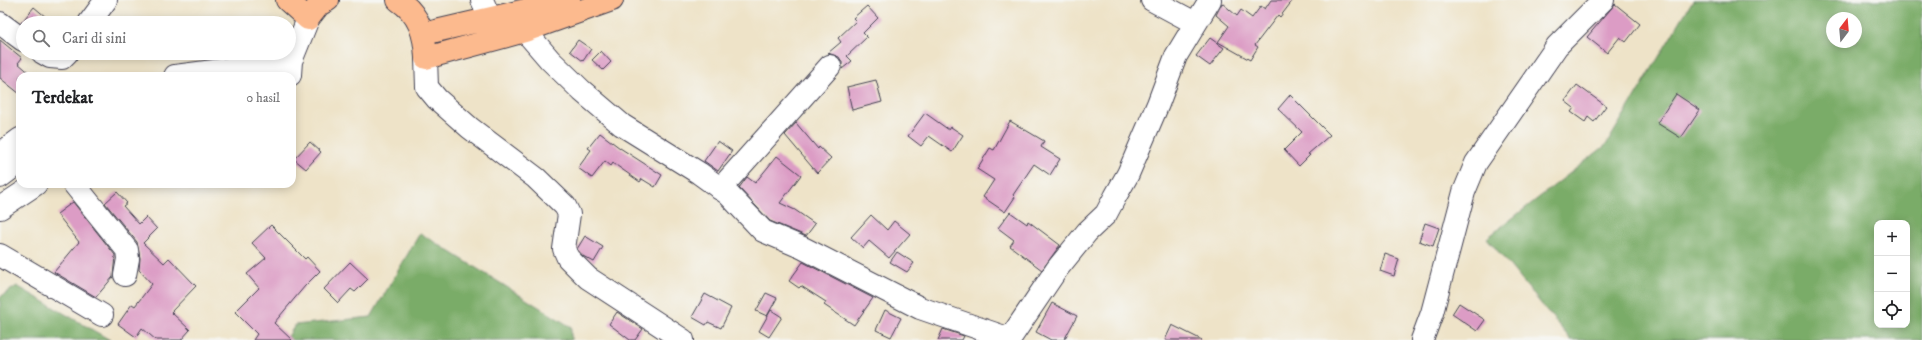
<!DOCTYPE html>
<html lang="id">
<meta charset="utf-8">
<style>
body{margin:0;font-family:"IM FELL DW Pica",serif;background:#f2f2f2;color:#202124}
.controls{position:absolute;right:12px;bottom:12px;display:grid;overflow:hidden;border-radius:8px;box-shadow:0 2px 10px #0003}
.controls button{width:36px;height:36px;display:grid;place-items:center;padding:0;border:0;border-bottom:1px solid #e0e0e0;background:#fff;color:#202124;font:20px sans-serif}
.compass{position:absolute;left:1826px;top:12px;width:36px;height:36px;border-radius:50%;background:#fff;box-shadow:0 2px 10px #0003;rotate:16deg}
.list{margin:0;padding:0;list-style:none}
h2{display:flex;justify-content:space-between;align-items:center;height:52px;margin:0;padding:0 16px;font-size:17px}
h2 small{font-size:13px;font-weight:400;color:#757577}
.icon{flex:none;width:22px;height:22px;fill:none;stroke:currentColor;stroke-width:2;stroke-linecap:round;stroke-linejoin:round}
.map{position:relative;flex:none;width:1922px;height:340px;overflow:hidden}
.search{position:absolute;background:#fff;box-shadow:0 2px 10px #0003;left:16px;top:16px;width:280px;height:44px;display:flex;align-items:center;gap:10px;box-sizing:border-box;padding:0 14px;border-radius:22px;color:#757577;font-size:15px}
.panel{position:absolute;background:#fff;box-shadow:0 2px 10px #0003;left:16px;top:72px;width:280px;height:116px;border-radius:12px}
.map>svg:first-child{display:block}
.forest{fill:#7aac67;stroke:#4e6751;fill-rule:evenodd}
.building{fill:#dc9cc5}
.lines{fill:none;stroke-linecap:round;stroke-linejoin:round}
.minor-casing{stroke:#413f50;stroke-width:24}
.major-casing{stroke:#413f50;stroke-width:24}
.minor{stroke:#fff;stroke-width:22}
.major{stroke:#fcba8e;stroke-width:22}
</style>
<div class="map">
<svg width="1922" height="340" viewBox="0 0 1922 340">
<rect width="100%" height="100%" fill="#f6f6f2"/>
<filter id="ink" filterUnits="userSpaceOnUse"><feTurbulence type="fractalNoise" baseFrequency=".025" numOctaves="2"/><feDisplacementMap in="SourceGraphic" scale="8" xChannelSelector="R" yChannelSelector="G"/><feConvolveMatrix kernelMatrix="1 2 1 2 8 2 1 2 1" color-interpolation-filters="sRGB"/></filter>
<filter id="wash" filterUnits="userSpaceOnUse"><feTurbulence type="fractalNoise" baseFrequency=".012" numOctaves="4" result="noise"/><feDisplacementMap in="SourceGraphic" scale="16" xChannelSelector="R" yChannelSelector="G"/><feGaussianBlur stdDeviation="0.9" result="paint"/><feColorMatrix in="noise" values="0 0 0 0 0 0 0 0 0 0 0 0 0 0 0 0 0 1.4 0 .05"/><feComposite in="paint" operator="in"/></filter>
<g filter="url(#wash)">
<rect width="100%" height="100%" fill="#eee3c8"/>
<path class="forest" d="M1693,0H1922V340H1571L1487,238L1606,145ZM1832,18H1856V42H1832ZM1877,223H1907V325H1877Z
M420,233L571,327V340H286L295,325L371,317Z
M17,286L110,340H0V297Z"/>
<g id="blocks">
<path class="building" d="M1271,0H1293L1280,17L1278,15L1255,45L1258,47L1250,60L1218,42L1229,26L1216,15L1222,3L1237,16L1241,10L1252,18L1261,6L1265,9Z
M1615,4L1640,24L1626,42L1620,37L1607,53L1587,37Z
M867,6L878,18L863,33L867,37L847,56L852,61L842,69V62L839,57L828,53L841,42L838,38L856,21L853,18Z
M34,7L53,23H21Z
M1210,38L1224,48L1210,66L1196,56Z
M0,40L22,58L18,63L33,76H20V94L0,78Z
M578,40L591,49L583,61L570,51Z
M601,51L611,62L603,70L592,60Z
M876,80L882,102L852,110L847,87Z
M1577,85L1606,106L1594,122L1588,117L1585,122L1571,112L1574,108L1565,101Z
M1676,94L1700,110L1681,138L1657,123Z
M1290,95L1330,135L1308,154L1310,155L1299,166L1284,150L1302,132L1278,109Z
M925,113L949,130L951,127L963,135L952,152L929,136L921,146L908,136Z
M1010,121L1044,141L1041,147L1060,159L1050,175L1034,164L1013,195L1015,197L1005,212L983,197L994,180L977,169L990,148L994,150Z
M796,123L818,149L819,147L831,158L817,173L785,135Z
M600,133L620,148L662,175L655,187L642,179L640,182L613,163L611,166L605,161L592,178L578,168L591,150L588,148Z
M718,141L732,151L718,171L704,161Z
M310,142L321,152L306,169L294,159Z
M777,156L801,175L780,203L795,210L815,224L806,236L770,221L739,188L747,177L755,183Z
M117,192L127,203L123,206L139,224L146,217L157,229L143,243L164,263L169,258L196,286L171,312L190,330L181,340H156L142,328L136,337L118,324L132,304L135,306L152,284L139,270L140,258L137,242L105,203Z
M73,202L115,255L113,277L96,297L54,272L79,242L57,214Z
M1010,212L1027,224L1028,221L1060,245L1042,270L1010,246L1014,240L998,228Z
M871,215L887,230L894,221L910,234L889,258L869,241L863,248L851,237Z
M1425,223L1439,228L1433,246L1419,241Z
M271,225L305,259L307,257L320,271L305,286L274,323L292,340H253L257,334L235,312L259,288L247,274L266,258L252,243Z
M585,236L603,247L594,262L583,256L577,249Z
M897,252L914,263L907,272L890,262Z
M1385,254L1399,259L1394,276L1380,271Z
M350,262L368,279L355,292L351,289L338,303L324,289Z
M803,262L873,298L854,325L824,305L826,302L801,286L799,288L789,281Z
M766,293L777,298L767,316L756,311Z
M705,294L731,308L721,328L708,322L706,325L692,317Z
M1052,303L1077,316L1064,340H1051L1036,332Z
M1459,303L1485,320L1477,331L1452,314Z
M771,310L782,317L769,337L759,331Z
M885,310L901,318L891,337L876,330Z
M617,312L643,329L635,340H630L609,324Z
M1172,325L1202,340H1165Z
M943,329L964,336L962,340H938Z"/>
</g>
</g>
<g filter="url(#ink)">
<use href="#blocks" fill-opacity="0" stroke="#413f50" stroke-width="1"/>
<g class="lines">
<g class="minor-casing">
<path id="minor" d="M482,0L490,18
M1152,0L1195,23
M0,23L23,40
M89,23L106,0
M525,31L550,60L582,91L622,125L699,173L728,194L763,231L803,248L920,308L1010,339
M43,53L50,57L62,58L67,53
M426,58L427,87L437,99L470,128L536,178L565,206L569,214L564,249L568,258L588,278L683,340
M290,75L291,61L308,19
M175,76L291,61
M0,154L20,139
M0,177L20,162
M74,184L127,250L128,259L125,275
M720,189L830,66
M0,208L36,184
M0,255L102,315
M1009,340L1057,269L1087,232L1106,214L1115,197L1128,174L1158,104L1176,56L1210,0
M1422,340L1432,313L1464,192L1476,163L1557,46L1603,0"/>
</g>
<g class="major-casing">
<path id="major" d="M287,0L308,19L319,5L328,0
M398,0C419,14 425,34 426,58L525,31L612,0
M423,34L569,0"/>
</g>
<use href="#minor" class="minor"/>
<use href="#major" class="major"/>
</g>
</g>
</svg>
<div class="controls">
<button>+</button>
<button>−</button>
<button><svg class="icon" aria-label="locate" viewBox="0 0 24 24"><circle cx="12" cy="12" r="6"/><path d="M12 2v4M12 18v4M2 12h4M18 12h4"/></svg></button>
</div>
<svg class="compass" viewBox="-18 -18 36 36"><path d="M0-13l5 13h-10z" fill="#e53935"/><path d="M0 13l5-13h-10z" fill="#757577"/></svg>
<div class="search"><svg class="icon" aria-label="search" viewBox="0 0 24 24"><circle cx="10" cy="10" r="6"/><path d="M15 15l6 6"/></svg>Cari di sini</div>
<section class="panel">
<h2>Terdekat<small>0 hasil</small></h2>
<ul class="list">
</ul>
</section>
</div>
